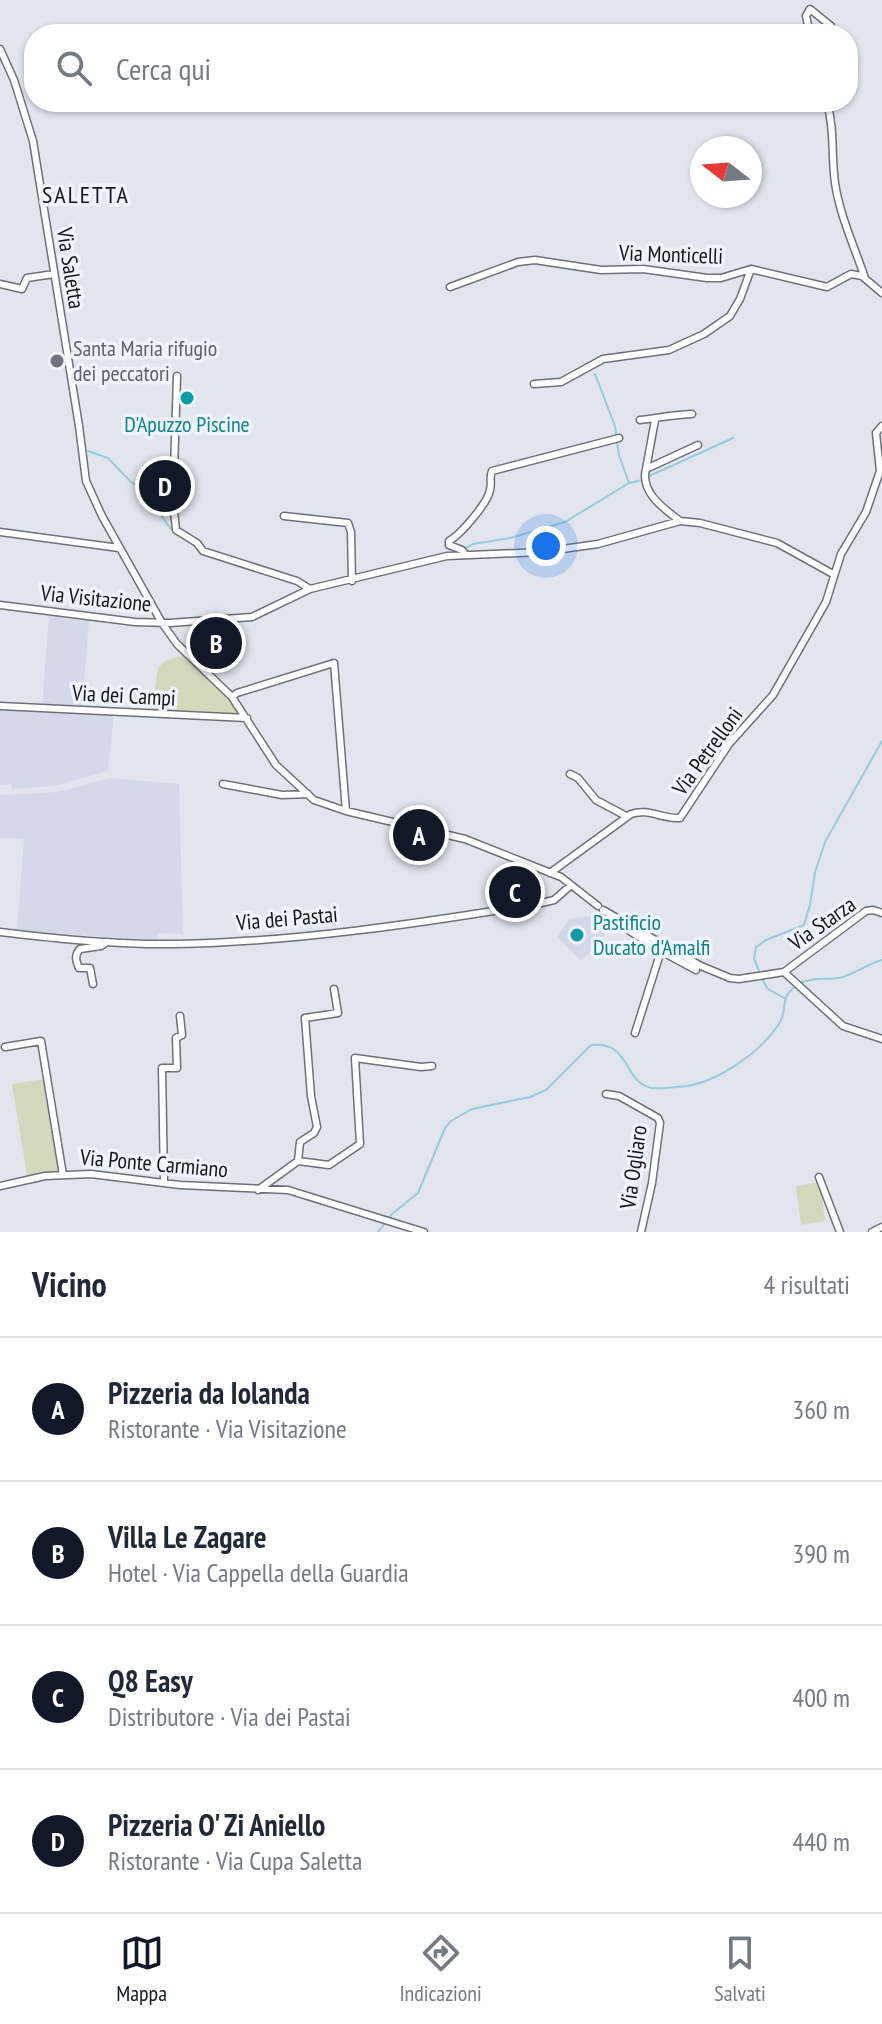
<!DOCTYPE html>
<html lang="it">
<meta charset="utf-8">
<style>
body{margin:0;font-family:"PT Sans Narrow",sans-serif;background:#f6f6f7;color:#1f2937}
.compass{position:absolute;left:690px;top:136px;width:72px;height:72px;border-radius:50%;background:#fff;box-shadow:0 2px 6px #0004;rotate:287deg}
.you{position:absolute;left:546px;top:546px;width:28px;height:28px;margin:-20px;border:6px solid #fff;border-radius:50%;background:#1a73e8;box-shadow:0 0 0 12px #1a73e833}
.badge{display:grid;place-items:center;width:52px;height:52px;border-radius:50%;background:#111827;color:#fff;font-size:26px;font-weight:700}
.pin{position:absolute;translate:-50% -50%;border:4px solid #fff;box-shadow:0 2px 8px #0006}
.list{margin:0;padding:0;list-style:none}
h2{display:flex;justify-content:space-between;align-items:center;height:104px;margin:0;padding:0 32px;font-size:34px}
h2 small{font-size:26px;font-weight:400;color:#747a83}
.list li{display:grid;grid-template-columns:52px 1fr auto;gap:24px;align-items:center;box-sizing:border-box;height:144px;padding:0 32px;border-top:2px solid #e0e1e3}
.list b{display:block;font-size:30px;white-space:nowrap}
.list p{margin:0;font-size:26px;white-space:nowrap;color:#747a83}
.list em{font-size:26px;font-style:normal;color:#747a83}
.icon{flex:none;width:44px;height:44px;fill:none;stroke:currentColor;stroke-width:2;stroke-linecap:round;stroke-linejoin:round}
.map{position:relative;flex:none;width:882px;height:1232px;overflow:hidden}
.search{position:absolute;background:#fff;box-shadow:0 2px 6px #0004;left:24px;right:24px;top:24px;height:88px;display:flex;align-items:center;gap:20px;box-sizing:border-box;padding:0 28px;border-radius:32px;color:#747a83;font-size:30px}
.sheet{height:680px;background:#fff}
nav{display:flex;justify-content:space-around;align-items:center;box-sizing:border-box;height:112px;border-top:2px solid #e0e1e3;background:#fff;font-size:22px;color:#747a83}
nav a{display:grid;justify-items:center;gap:4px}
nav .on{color:#111827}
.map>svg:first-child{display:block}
.built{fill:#d4d9e9}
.green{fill:#d4d8bd}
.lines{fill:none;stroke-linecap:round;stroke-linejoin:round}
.stream{stroke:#98ccd9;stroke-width:2}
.minor-casing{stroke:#6e7078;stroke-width:9}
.minor{stroke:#fff;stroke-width:6}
.worship-dot{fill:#6b7280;stroke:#f0f3fb;stroke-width:3}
.culture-dot{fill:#0f9aa8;stroke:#f0f3fb;stroke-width:3}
.labels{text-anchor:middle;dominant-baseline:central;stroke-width:7;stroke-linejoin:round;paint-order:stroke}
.street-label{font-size:22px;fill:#151619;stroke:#f0f3fb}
.worship-label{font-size:22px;fill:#5b616d;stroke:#f0f3fb;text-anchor:start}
.culture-label{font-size:22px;fill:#0d838f;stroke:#f0f3fb}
.neighbourhood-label{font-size:24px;letter-spacing:2px;fill:#151619;stroke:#f0f3fb}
</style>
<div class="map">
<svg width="882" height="1232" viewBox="0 0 882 1232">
<rect width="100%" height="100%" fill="#e2e5ee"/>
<path class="built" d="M49,615L60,616L62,619L89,620L82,707L42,706Z
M13,709L114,715L108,771L53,786L12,789L11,784L0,785V710Z
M110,778L179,784L183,934L158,933L156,940L17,931L24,839L0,838V795L58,792Z
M603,914L614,925L581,961L557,937L569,919Z"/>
<path class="green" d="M184,655L229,698L241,716L152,711L158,668L165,661Z
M45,1079L59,1169L56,1173L30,1177L27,1175L12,1084Z
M820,1182L825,1221L801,1225L796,1186Z"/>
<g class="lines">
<path class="stream" d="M595,374L615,426L619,455L629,483
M88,451L108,458L130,481L145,492L170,528L195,546
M647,477L733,438
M464,549L473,544L510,538L565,522L629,483L642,480
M760,973L754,959L756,947L766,940L804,925L810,905L815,872L825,842L882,741
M762,979L768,989L784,998
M800,983C814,977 825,980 839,978C854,975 867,964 882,960
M378,1232L392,1214L418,1193L445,1128L451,1121L472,1109L530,1097L546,1090L591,1045C632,1041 622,1082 652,1088C660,1089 669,1088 677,1087C713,1086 759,1054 779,1024C788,1012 779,997 795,987"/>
<g class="minor-casing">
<path id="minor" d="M810,34L806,16L810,9L831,26
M0,49L14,80L33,141L79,426L86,481L102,516L162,623L177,644L232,697L276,765L314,800L346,811L465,839L561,877L598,906
M827,102C835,132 831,154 835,183C840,216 854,246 865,278
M0,284L22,289L27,278L54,274
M450,287L518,262L535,260L601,270L643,269L707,278H721L751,269L827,287L851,274L862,276L882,293
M177,376L173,502L176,530L197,543L203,551L297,581L310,589
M534,384L561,382L603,359L669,350L704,334L730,316L740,299L751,269
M640,420C658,418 671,415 692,414
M646,469L655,420
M284,516L348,523L351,532L352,581
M680,521C663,508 640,492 646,469L698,445
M0,532L119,548
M466,555L462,550L449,545V541C460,535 488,503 490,490C492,483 489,478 492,471L619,438
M0,605L135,622L170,623L252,617L310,589L447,556L541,552L598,544L680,521L700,523L777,543L833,574
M232,697L237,693L334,663L346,811
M0,706L247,718
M570,774L578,778L596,800L626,816
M223,784L282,795L308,794
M550,873L631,814C648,808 662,819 680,818L729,744L773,695L826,602L841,554L866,512L880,471L876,433L882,426
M603,910L701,966L730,978L739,979L784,972L866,911L873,910L882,913
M618,919L625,928L661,951L635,1033
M0,932C59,939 118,945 177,944C295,942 421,923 537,904L554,900L570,886
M661,951L696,970
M784,972L843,1026L882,1039
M93,984L90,968H79C76,961 74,955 80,949L101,946L107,942
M5,1047L41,1041L63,1175
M606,1094L619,1096L658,1118L660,1123L652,1183L641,1232
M298,1161L300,1142L314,1133L317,1127L311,1096L305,1018L338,1013L334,989
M819,1177L840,1232
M164,1182L162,1068H177L176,1038L182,1035L180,1016
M0,1186L45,1176L91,1174L180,1185L288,1190L424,1232
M258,1190L298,1161L329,1165L360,1144L355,1058L421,1067L432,1066
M872,1232L882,1227"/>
</g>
<use href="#minor" class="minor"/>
</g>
<circle class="worship-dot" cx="57" cy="361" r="8"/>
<g class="culture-dot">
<circle cx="187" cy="398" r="8"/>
<circle cx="577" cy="935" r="8"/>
</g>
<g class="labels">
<g class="street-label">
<text transform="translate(671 254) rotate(2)">Via Monticelli</text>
<text transform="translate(71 268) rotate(81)">Via Saletta</text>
<text transform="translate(96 598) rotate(6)">Via Visitazione</text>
<text transform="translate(124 695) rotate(3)">Via dei Campi</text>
<text transform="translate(707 751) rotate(-54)">Via Petrelloni</text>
<text transform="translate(287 918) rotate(-5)">Via dei Pastai</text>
<text transform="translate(822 923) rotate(-35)">Via Starza</text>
<text transform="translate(154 1163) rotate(5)">Via Ponte Carmiano</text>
<text transform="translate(633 1167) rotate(-82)">Via Ogliaro</text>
</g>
<g class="worship-label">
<text x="73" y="348">Santa Maria rifugio<tspan x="73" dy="25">dei peccatori</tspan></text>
</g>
<g class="culture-label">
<text x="187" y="424">D'Apuzzo Piscine</text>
<text x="593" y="922" text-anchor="start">Pastificio<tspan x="593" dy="25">Ducato d'Amalfi</tspan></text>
</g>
<g class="neighbourhood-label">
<text x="86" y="194">SALETTA</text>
</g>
</g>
</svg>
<svg class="compass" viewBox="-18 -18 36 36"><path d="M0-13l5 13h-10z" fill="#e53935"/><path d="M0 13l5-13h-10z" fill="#747a83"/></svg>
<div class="you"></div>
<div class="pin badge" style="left:419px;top:835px">A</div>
<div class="pin badge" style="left:216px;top:643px">B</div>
<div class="pin badge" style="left:515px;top:892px">C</div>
<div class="pin badge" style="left:165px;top:486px">D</div>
<div class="search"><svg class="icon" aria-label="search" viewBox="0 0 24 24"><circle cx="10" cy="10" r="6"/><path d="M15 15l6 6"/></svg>Cerca qui</div>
</div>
<section class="sheet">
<h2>Vicino<small>4 risultati</small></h2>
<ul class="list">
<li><span class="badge">A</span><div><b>Pizzeria da Iolanda</b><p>Ristorante · Via Visitazione</p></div><em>360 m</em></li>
<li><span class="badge">B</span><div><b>Villa Le Zagare</b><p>Hotel · Via Cappella della Guardia</p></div><em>390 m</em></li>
<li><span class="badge">C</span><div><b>Q8 Easy</b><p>Distributore · Via dei Pastai</p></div><em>400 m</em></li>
<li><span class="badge">D</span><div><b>Pizzeria O' Zi Aniello</b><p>Ristorante · Via Cupa Saletta</p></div><em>440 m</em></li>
</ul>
</section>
<nav>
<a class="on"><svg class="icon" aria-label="map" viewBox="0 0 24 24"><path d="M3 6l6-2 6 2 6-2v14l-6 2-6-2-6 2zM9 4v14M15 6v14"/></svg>Mappa</a>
<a><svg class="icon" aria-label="directions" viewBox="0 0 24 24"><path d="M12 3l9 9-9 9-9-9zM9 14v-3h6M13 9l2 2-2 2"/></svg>Indicazioni</a>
<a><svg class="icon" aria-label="saved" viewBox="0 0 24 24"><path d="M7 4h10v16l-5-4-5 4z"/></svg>Salvati</a>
</nav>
